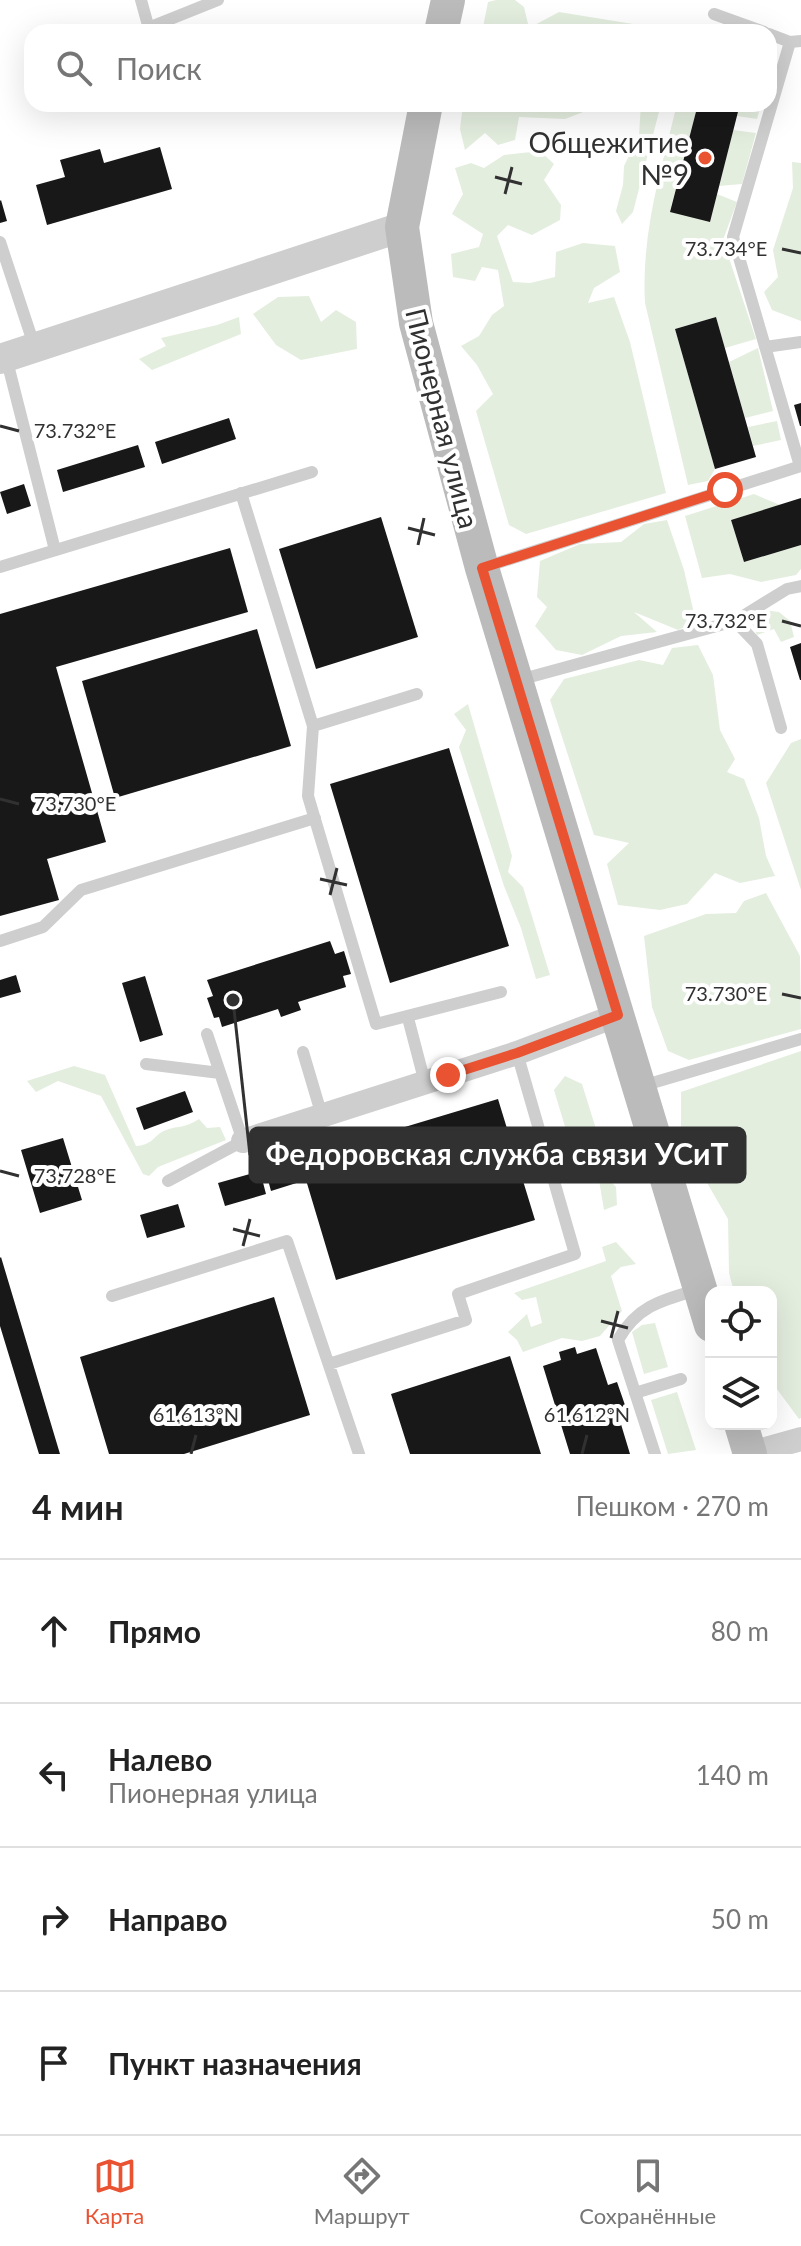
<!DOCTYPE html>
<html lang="ru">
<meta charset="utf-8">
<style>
body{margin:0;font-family:Lato,sans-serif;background:#f6f6f6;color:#222}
.controls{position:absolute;right:24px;bottom:24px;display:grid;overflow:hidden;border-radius:16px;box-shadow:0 8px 32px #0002}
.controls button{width:72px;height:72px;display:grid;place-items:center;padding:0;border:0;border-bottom:2px solid #e0e0e0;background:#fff;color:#222;font:40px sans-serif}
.stop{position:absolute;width:24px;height:24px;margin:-18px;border:6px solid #e95332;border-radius:50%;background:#fff}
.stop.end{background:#e95332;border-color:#fff;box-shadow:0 2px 8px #0008}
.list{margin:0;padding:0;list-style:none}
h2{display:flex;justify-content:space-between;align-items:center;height:104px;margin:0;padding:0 32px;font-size:34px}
h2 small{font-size:26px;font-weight:400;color:#767676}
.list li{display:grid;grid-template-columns:52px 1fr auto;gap:24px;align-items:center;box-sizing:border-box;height:144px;padding:0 32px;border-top:2px solid #e0e0e0}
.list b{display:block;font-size:30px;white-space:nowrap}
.list p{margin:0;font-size:26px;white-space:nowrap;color:#767676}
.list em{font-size:26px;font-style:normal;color:#767676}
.icon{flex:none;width:44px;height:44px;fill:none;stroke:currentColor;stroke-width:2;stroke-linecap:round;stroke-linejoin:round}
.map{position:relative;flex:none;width:801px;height:1454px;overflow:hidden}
.search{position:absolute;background:#fff;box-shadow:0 8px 32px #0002;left:24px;right:24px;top:24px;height:88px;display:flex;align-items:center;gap:20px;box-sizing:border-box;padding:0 28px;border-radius:24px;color:#767676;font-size:30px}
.sheet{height:680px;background:#fff}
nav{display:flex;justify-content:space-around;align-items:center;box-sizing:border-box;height:112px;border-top:2px solid #e0e0e0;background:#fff;font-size:22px;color:#767676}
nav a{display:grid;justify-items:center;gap:4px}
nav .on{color:#e95332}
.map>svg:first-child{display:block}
.green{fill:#e4eedf}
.building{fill:#181818}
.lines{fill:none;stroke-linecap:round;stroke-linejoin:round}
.service{stroke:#cecece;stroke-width:12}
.minor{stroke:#cecece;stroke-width:24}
.tertiary{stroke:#cecece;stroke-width:30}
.secondary{stroke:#bbb;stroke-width:34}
.route{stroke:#e95332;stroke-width:10}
.ticks{fill:none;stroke:#313131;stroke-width:3}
.poi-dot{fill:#e95332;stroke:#fff;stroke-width:3}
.labels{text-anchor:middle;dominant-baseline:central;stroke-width:8;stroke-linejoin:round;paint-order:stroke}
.poi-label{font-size:28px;fill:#313131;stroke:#fff;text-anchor:end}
.street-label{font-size:28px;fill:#313131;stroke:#fff}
.ticks-label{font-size:20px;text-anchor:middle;fill:#313131;stroke:#fff;stroke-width:8;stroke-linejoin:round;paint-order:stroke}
.leader{fill:none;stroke:#313131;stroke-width:3}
.callout-dot{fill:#313131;stroke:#fff;stroke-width:3}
.callout{fill:#313131;stroke:#313131;stroke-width:3}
.callout-label{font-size:30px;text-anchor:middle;font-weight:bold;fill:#fff}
</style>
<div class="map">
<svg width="801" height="1454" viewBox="0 0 801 1454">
<rect width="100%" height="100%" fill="#fff"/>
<path class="green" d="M496,0H515L524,7L529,28L559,12L633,24L640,32H482L488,2Z
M463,104H604L565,119L519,117L515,140L498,145L485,133L465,150L460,129Z
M641,104H661L633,212L622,224L616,211L623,185L624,166L639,135Z
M677,104H698L670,211L717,194L737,202L723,240L756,339L725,348L716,317L675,329L715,469L708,481L688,485L645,303C641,234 661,170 677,104Z
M740,104H761L757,119L737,116Z
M733,130L756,133L742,184L719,186Z
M540,151L554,164L544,180L561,205L560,220L532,235L508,225L497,236L513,282L530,283L555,277L556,252L583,243L615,246L620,272L594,288L588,303L614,297L630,342L666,493L526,534L509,525L476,411L493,394L477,365L461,346L479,336L492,315L504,306L498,270L482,267L475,281L453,277L451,254L479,247L483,234L452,214L463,194L455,168L471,163L484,168L504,155Z
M792,162L801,163V321L772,310L764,292L778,277L773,250L793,188Z
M309,296L321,322L336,310L356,322L357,349L301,360L276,345L253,314L278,297Z
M239,317L241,334L152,370L139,359L166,346L161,338L217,325Z
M758,348L773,411L745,418L729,362Z
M777,421L781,440L753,446L748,427Z
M754,494L780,505L731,520L744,562L801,545V569L796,575L761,582L730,574L702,578L685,516Z
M667,520L684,570L696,622L678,630L634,612L657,632L621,636L582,655L556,650L535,626L547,607L537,597L540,561L580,544L621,542L644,524Z
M763,610L779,612L790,621L794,637L781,642L774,629L757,635L751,621Z
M698,645L713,675L720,730L735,759L727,772L744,779L759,818L766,856L775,876L740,883L715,873L687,904L660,910L618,905L607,864L629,843L594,835L550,700L564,679L639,660L663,665L672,648Z
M468,704L512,856L508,872L523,887L550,975L536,979L521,928L504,886L459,747L466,730L454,714Z
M801,739V890L766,783L791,743Z
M766,893L800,956L801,1029L689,1060L668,1051L652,1007L644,936L706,914L736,913L744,901Z
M801,1051V1418L799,1419L771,1381V1292H734L729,1273L728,1219L681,1138V1092Z
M74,1066L105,1075L136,1146C154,1145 153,1135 166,1130C180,1125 183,1129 199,1119L207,1128L220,1127L226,1140L158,1167L149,1176L143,1174L101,1096L58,1081L36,1092L27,1081Z
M565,1076L582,1084L605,1158L604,1174L616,1187L617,1205L604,1210L598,1174L575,1160L554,1090Z
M616,1242L636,1264L621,1267L611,1276L622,1311L600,1336L582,1341L562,1338L523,1352L517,1340L508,1332L527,1314L531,1327L542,1323L536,1297L522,1300L514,1293L606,1261L602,1247Z
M655,1323L668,1367L644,1374L632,1332L642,1325Z
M677,1392L696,1450L668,1454L651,1400Z"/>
<path class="building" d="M698,104H740L710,222L670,212Z
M160,147L172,189L47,225L36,185L65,177L60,160L100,149L104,163Z
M1,200L7,221L0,223V201Z
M716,317L756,457L715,469L675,329Z
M801,403V426H800L794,405Z
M229,418L236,439L162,464L155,442Z
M138,445L145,467L63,492L57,470Z
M24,484L31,506L7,514L0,492Z
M801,498V545L744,562L731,520Z
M381,517L418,637L316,669L279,549Z
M230,548L248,612L56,667L106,842L47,859L59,900L0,916V614Z
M257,629L291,746L115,798L82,681Z
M801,643V680H800L790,647Z
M449,748L509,946L390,983L330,784Z
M330,941L335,954L344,951L351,974L343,976L346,987L298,1002L301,1010L281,1017L278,1009L222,1027L219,1017L214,1018L207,998L213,996L207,980Z
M16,975L21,992L0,998V980Z
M145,976L163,1035L140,1042L122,983Z
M185,1091L193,1112L144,1130L136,1108Z
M498,1099L535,1220L336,1280L306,1180L271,1191L265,1169Z
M63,1138L82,1200L40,1213L21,1150Z
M260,1171L266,1194L225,1206L218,1183Z
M178,1204L185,1227L147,1238L140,1215Z
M0,1258L1,1257L60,1454H39L0,1326Z
M274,1297L310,1415L184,1454H109L80,1357Z
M575,1347L577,1354L596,1348L608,1385L617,1382L626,1408L617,1411L630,1454H570L543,1366L561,1360L559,1352Z
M510,1356L541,1454H410L391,1394Z"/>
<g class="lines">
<path class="service" d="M141,0L149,29
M714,14L764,32
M138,32L218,0
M769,34L790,42L801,41
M790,42L733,237L800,466
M0,242L35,348
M765,347L801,342
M6,357L55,550
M241,493L313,726L308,796L376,1024L501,992
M0,567L312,472
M485,567L801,466
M735,621L757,644L781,728
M519,680L735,621L787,589L801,586
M313,726L417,694
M0,941L43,927L81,890L315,818
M408,1018L425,1083
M303,1052L322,1116
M146,1064L220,1073
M642,1086L801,1039
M168,1181L243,1141L207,1034
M112,1296L287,1241L359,1454
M329,1364L466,1320L458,1294L575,1254L517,1053
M635,1393L681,1379
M655,1454L618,1340C637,1306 662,1300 697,1290"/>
<path class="minor" d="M243,1141L517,1053L618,1015
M748,1454L801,1439"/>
<path class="tertiary" d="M0,359L402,227"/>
<path class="secondary" d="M441,32L448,0
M426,104L402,227L416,323L482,568L711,1325
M741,1424L750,1454"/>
</g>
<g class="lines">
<path class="route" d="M448,1075L517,1053L618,1015L482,568L725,490"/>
</g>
<path class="ticks" d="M495,177L522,184M505,194L512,167M782,249L801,253M0,426L19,431M408,528L435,535M418,545L424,518M782,621L801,626M0,799L19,804M320,879L347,885M330,895L337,868M782,994L801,998M0,1171L19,1176M233,1229L260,1236M243,1246L250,1219M601,1321L628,1328M611,1338L618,1311M191,1454L196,1435M582,1454L587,1435"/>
<circle class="poi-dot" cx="705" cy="158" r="8"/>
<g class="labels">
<g class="poi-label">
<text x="689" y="142">Общежитие<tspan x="689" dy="32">№9</tspan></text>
</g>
<g class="street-label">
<text transform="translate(443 418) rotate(76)">Пионерная улица</text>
</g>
</g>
<g class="ticks-label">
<text x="726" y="256">73.734°E</text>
<text x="75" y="438">73.732°E</text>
<text x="726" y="628">73.732°E</text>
<text x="75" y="811">73.730°E</text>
<text x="726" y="1001">73.730°E</text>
<text x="75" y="1183">73.728°E</text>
<text x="196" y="1422">61.613°N</text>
<text x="587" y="1422">61.612°N</text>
</g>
<path class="leader" d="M233 1000L250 1155"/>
<circle class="callout-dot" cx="233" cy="1000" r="8"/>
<rect class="callout" x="250" y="1128" width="495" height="54" rx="8"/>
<g class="callout-label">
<text x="497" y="1165">Федоровская служба связи УСиТ</text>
</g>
</svg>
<div class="controls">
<button><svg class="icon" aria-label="locate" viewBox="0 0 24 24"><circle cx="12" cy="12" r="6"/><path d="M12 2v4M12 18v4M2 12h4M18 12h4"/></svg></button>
<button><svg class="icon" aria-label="layers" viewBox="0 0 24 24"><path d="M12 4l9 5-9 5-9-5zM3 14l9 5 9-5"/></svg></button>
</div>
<div class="stop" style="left:725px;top:490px"></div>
<div class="stop end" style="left:448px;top:1075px"></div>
<div class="search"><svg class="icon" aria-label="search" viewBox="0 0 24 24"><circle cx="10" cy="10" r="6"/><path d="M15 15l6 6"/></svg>Поиск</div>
</div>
<section class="sheet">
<h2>4 мин<small>Пешком · 270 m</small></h2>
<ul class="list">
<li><svg class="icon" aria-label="ahead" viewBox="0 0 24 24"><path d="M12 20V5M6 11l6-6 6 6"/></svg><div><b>Прямо</b></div><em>80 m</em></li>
<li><svg class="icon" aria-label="left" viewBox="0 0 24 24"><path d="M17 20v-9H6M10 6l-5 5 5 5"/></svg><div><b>Налево</b><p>Пионерная улица</p></div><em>140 m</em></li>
<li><svg class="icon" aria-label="right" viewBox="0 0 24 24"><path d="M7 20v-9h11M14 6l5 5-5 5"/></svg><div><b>Направо</b></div><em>50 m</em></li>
<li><svg class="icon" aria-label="arrive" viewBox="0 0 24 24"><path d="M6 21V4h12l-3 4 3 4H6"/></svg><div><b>Пункт назначения</b></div></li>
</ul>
</section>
<nav>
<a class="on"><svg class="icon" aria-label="map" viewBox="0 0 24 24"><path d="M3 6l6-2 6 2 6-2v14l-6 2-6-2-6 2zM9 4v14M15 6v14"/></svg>Карта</a>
<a><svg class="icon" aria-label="directions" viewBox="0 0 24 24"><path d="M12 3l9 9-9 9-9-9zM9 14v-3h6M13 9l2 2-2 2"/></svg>Маршрут</a>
<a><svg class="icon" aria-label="saved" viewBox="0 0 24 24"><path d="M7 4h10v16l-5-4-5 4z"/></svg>Сохранённые</a>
</nav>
